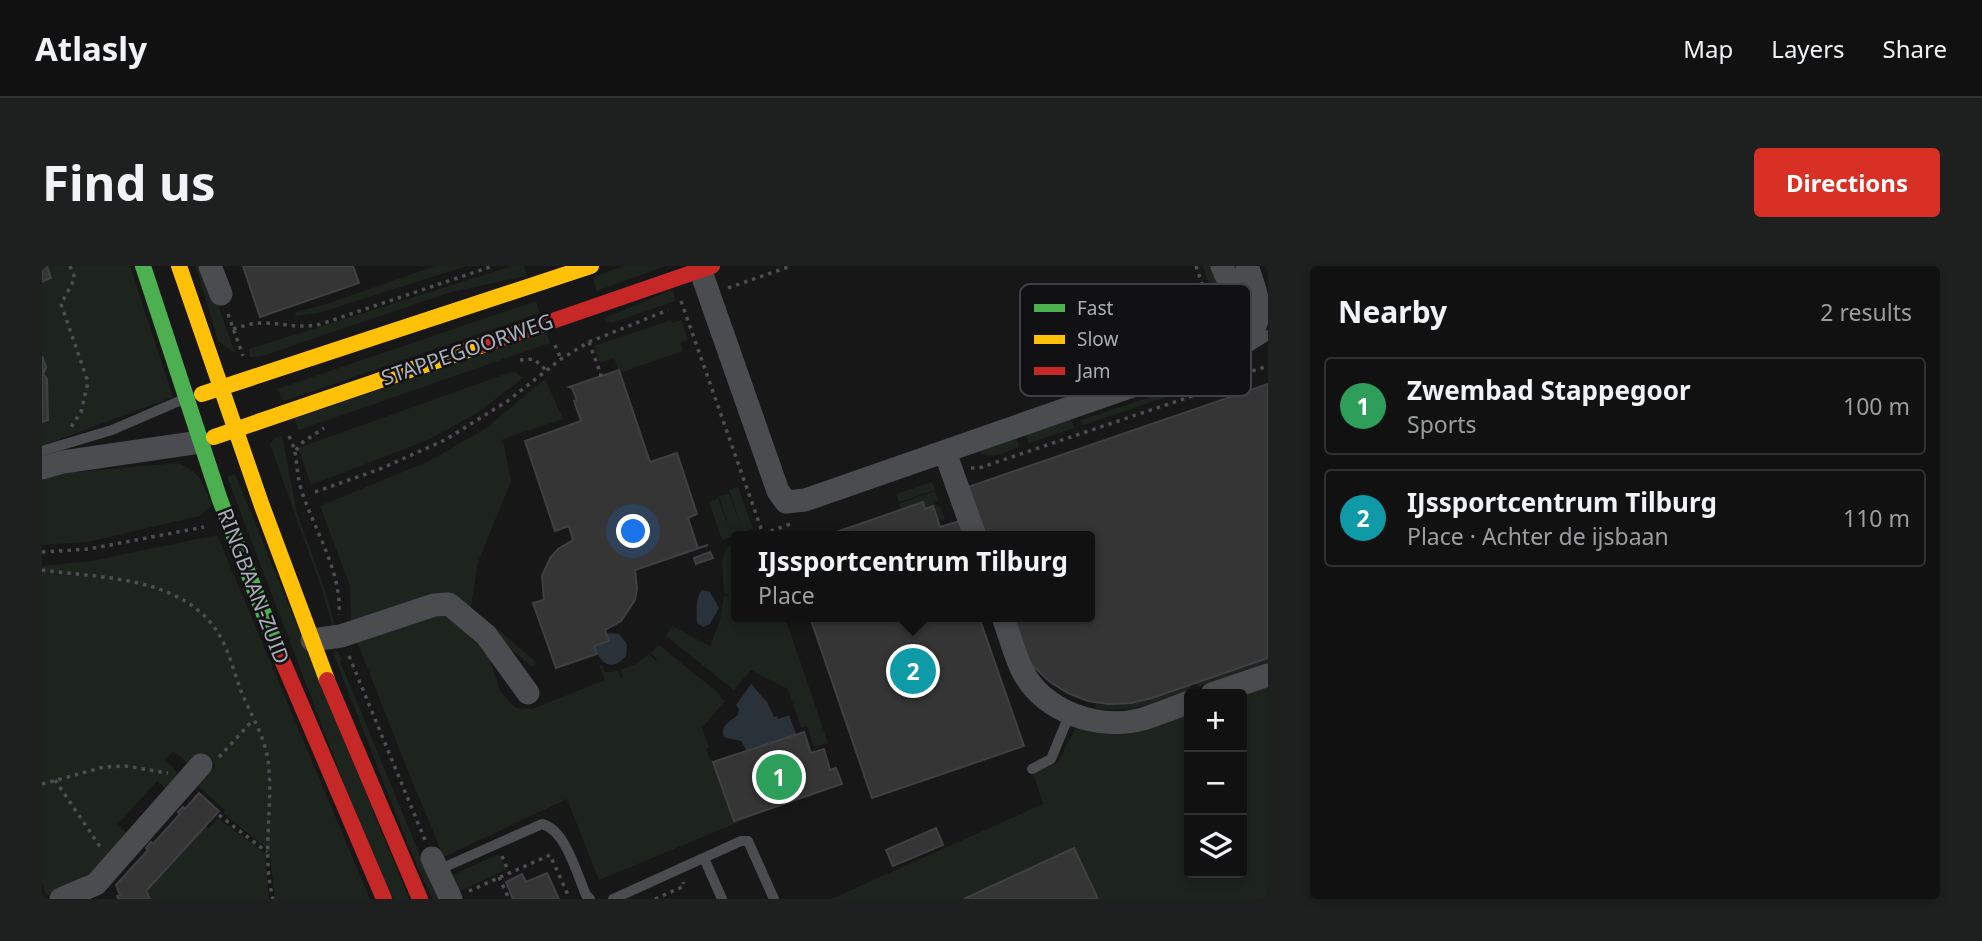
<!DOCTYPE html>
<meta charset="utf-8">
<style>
body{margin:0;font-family:"Noto Sans",sans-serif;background:#1e1f1f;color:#f1f3f6}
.controls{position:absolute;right:21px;bottom:21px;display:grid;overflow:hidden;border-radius:7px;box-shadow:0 4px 10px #0003}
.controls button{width:63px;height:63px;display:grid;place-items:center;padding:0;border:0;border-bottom:2px solid #303131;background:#111;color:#f1f3f6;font:35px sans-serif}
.you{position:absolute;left:592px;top:266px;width:24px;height:24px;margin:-18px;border:5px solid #fff;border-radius:50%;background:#1a73e8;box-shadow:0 0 0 10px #1a73e833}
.badge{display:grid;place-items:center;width:46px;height:46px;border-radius:50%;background:#d93025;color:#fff;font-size:23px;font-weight:700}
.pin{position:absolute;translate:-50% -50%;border:4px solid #fff;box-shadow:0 2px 7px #0006}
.popup{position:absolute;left:689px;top:265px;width:364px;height:91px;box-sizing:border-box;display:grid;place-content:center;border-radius:7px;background:#111;filter:drop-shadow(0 2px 5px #0005);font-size:23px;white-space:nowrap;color:#9c9d9f}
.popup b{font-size:26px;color:#f1f3f6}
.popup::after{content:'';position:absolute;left:50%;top:100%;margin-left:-14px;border:14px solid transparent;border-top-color:#111}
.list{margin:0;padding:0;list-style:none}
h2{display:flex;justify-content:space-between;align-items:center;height:91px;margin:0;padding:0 28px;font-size:30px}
h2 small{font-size:23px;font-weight:400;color:#9c9d9f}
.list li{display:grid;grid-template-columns:46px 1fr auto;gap:21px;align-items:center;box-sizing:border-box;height:98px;margin:0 14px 14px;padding:0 14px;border:2px solid #303131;border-radius:7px}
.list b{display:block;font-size:26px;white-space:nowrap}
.list p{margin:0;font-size:23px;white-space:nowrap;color:#9c9d9f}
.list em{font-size:23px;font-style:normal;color:#9c9d9f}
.icon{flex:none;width:38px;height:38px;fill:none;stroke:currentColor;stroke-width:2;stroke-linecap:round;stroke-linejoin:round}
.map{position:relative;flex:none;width:1226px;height:633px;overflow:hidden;border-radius:7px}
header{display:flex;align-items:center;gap:42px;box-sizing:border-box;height:98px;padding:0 35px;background:#111;border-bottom:2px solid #303131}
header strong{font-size:33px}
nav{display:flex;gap:38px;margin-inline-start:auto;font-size:24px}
.intro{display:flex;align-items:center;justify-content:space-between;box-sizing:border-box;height:168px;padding:0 42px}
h1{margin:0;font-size:49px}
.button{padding:18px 32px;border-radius:7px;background:#d93025;color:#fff;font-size:24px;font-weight:700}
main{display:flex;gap:42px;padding:0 42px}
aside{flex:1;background:#111;border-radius:7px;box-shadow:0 4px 10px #0003}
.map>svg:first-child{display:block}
.green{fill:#1d241e}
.water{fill:#2a3239}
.building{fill:#353536;stroke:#3f4043;stroke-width:2}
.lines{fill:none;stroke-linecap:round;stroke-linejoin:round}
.path{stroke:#4d4e52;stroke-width:3.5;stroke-dasharray:3.5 5;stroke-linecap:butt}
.lane{stroke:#4b4c50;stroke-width:10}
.street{stroke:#4b4c50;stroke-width:23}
.fast{stroke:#4caf50;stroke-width:16}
.slow{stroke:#ffc107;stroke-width:16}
.jam{stroke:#c62828;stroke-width:16}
.labels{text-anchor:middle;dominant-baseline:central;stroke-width:5;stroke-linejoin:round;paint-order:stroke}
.street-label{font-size:21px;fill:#a8adb8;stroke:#111113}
.key{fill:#111113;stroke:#3e4045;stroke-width:2}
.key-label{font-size:19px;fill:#a8adb8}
</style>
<header>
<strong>Atlasly</strong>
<nav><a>Map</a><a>Layers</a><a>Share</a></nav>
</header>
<div class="intro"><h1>Find us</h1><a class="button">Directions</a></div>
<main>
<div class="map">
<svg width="1226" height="633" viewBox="0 0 1226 633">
<rect width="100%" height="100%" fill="#171717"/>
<path class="green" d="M0,0H88L131,131L0,180Z
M154,0H162L193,87L176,75Z
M393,0H425L276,47L253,50L254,46L288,37Z
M470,0H482L485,10L409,26L220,90L208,91L207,83Z
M582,0H623L555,25L551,13L553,10Z
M1161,0H1174L1191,53L1186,74Z
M631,23L633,35L569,57L561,53Z
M494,35L498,47L242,135L235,123Z
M629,54L630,57L639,54L646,74L638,77L641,85L577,107L572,92L558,97L552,80Z
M505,66L508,77L257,164L252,153Z
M1177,100L1181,112L1041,159L1039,154L1163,113L1162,107Z
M472,105L481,112L435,147L388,173L269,219L256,182Z
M503,113L521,153L461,173L469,215L436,296L428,346L309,356L308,320L278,240L385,196L443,163Z
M1028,151L1032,162L987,177L983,167Z
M240,170L255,247L283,324L293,359L290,360L281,327L228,178L233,172Z
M974,170L977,181C963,186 946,197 935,183Z
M135,197C159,206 161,217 170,240L157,250L46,276L0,279V209Z
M193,208L367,633H351L314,549L185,211Z
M890,216L893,224L857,236L854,228Z
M696,221L711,263L680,274L667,236L676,232L688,266L677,230L687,228L700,262L687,224Z
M893,225L896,235L893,236L894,241L898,240L903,253L896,255L891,241L861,251L857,238Z
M175,269L328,633H233L228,592L222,580L181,547L183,544L156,520L173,500L158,488L151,495L145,496L131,485L123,494L134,505L135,510L125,524L115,515L76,558L86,568L51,605L13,629H5L0,618V300L49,295Z
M693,279L694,351H743L786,477L772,481L765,460L759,462L746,423L709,404L692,424L624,370L630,360L668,380L678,355L682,330H688L682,327L680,294L685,281Z
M399,345L442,375L458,425L473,442L490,443L563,414L557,399H560L563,406L576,405L579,412L581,411L579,404L594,398L607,388L614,395L615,393L609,387L617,379L679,429L678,431L683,435L660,462L667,481L664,483L668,493L672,497L691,554L733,541L557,614L525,533L402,591L370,515L314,373Z
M451,359L494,396L490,401L447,364Z
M293,385L296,386L300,394L298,395L396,633H390L366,579L291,387Z
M1226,392V399L1156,421L1154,417Z
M1148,419L1149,425C1117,436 1087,448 1053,442L1054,436L1089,437Z
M1226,419V633H1056L1032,583L922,633H789L1001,538L991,507L1015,497L1034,462L1147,446V607H1200V428Z
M176,552L223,587L227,633H108L104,625L163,559L167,562Z
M457,588L464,604L418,625L410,609Z"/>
<path class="water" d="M660,324L668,326L677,342L668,358L661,361L655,357C655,346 653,333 660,324Z
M565,367L577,368L585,378L584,390C569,407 558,397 552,380L567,375Z
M709,418L725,436L732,451L735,450L736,453L747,449L754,468L705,485L699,475L682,471C677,459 689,455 696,449L697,443L694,439Z"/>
<path class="building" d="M0,0H5L9,12L0,16Z
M201,0H311L317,17L218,51Z
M0,90L4,101L1,108L5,113L6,154L0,156Z
M577,104L608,196L635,187L655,248L646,252L656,282L666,279L593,304L595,322L593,334L579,355L563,364L567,375L552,380L555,388L514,402L491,337L502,334L500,310L508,292L516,283L531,274L527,260L513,265L483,175L539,155L532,135L535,134L530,122L527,121Z
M1226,118V392L1110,432L1089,437L1067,438L1046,435L1026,427L1008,416L992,401L980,384L968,351H1048V270H939L923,222Z
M881,236L883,243L891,240L898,261L918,255L923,270H783Z
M668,286L671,292L654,298L652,292Z
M768,351H937L982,480L830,532Z
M762,466L769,487L782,483L788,504L794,502L800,518L692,555L671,496Z
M157,527L177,545L104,625L108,633H76L75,630L78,629L74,619L106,584L104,582L109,576L111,578L138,548L136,546L141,541L143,543Z
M894,562L901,579L851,600L844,584Z
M1032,582L1056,633H922Z
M505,607L517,633H471L464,616L480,608L484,616Z"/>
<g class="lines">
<path class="path" d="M28,0L33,12L19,38L46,116L39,146L29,161
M1154,0L1177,68
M686,22L749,0
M639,35L721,268L748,258
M186,48L201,90
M191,63C201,60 210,57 220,57C241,57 258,63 279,58L451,0
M547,76L559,109H557
M513,79L519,93
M478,94L492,93L504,104
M1194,110L1226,100
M247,170C257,189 253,203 259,223C272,264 300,305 297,349
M254,184L261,176L282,162
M929,202H937L1183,119L1194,110
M273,226L338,203L403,174L467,134L519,93L547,76L626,44
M0,286L47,283L162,261
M0,304C57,312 134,310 172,361C186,379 191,404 199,425C208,447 223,471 226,495C232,540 219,588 231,633
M307,390L383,574
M177,491L211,454
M13,514L59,582
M0,518L62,501L83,500L126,507
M177,549L225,586
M460,590L467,607
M457,611L467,633
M427,625L508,589L526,629
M613,633L642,620L641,616"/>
<path class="lane" d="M1207,81L1226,69
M0,185L70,164L142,133
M990,503L1009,493L1028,447
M662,592L680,633
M396,604L500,558C523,563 535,608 544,629L548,633
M571,633L699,575H706L732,633"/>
<path class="street" d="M168,0L179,28
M657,0L736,225L744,236L763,234L1191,85C1226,61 1218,36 1205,0
M1180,0C1191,27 1209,55 1193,82
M903,186L933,270
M0,202L21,196L158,176
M961,351C967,368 972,386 979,402C1000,446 1056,465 1101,453C1116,448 1132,442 1147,436
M270,374L299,370L392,339L407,338L444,369L486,427
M1170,428L1226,409
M390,592L409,633
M19,633L54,618L159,499"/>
<path class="fast" d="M101,0L178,234L235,382"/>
<path class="slow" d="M137,0L220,240L285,414
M160,128L549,0
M172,171L441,79"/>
<path class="jam" d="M441,79L670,0
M235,382L342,633
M285,414L378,633"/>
</g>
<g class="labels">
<g class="street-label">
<text transform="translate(425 83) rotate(-19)">STAPPEGOORWEG</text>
<text transform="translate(212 320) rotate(69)">RINGBAAN-ZUID</text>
</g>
</g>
<rect x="978" y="18" width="231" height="112" rx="10" class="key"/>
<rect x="992" y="38" width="31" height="8" fill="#4caf50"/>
<rect x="992" y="69" width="31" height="9" fill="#ffc107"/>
<rect x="992" y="101" width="31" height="8" fill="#c62828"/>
<g class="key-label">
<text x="1035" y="49">Fast</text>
<text x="1035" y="80">Slow</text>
<text x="1035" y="112">Jam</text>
</g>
</svg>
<div class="controls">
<button>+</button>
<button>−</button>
<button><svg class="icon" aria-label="layers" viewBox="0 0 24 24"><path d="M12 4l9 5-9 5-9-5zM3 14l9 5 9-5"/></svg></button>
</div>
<div class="you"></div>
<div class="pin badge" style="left:737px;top:511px;background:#2e9e5b">1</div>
<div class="pin badge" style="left:871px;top:405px;background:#0f9aa8">2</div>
<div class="popup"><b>IJssportcentrum Tilburg</b>Place</div>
</div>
<aside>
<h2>Nearby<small>2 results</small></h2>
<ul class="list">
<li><span class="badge" style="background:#2e9e5b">1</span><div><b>Zwembad Stappegoor</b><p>Sports</p></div><em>100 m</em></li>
<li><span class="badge" style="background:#0f9aa8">2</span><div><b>IJssportcentrum Tilburg</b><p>Place · Achter de ijsbaan</p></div><em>110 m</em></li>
</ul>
</aside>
</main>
